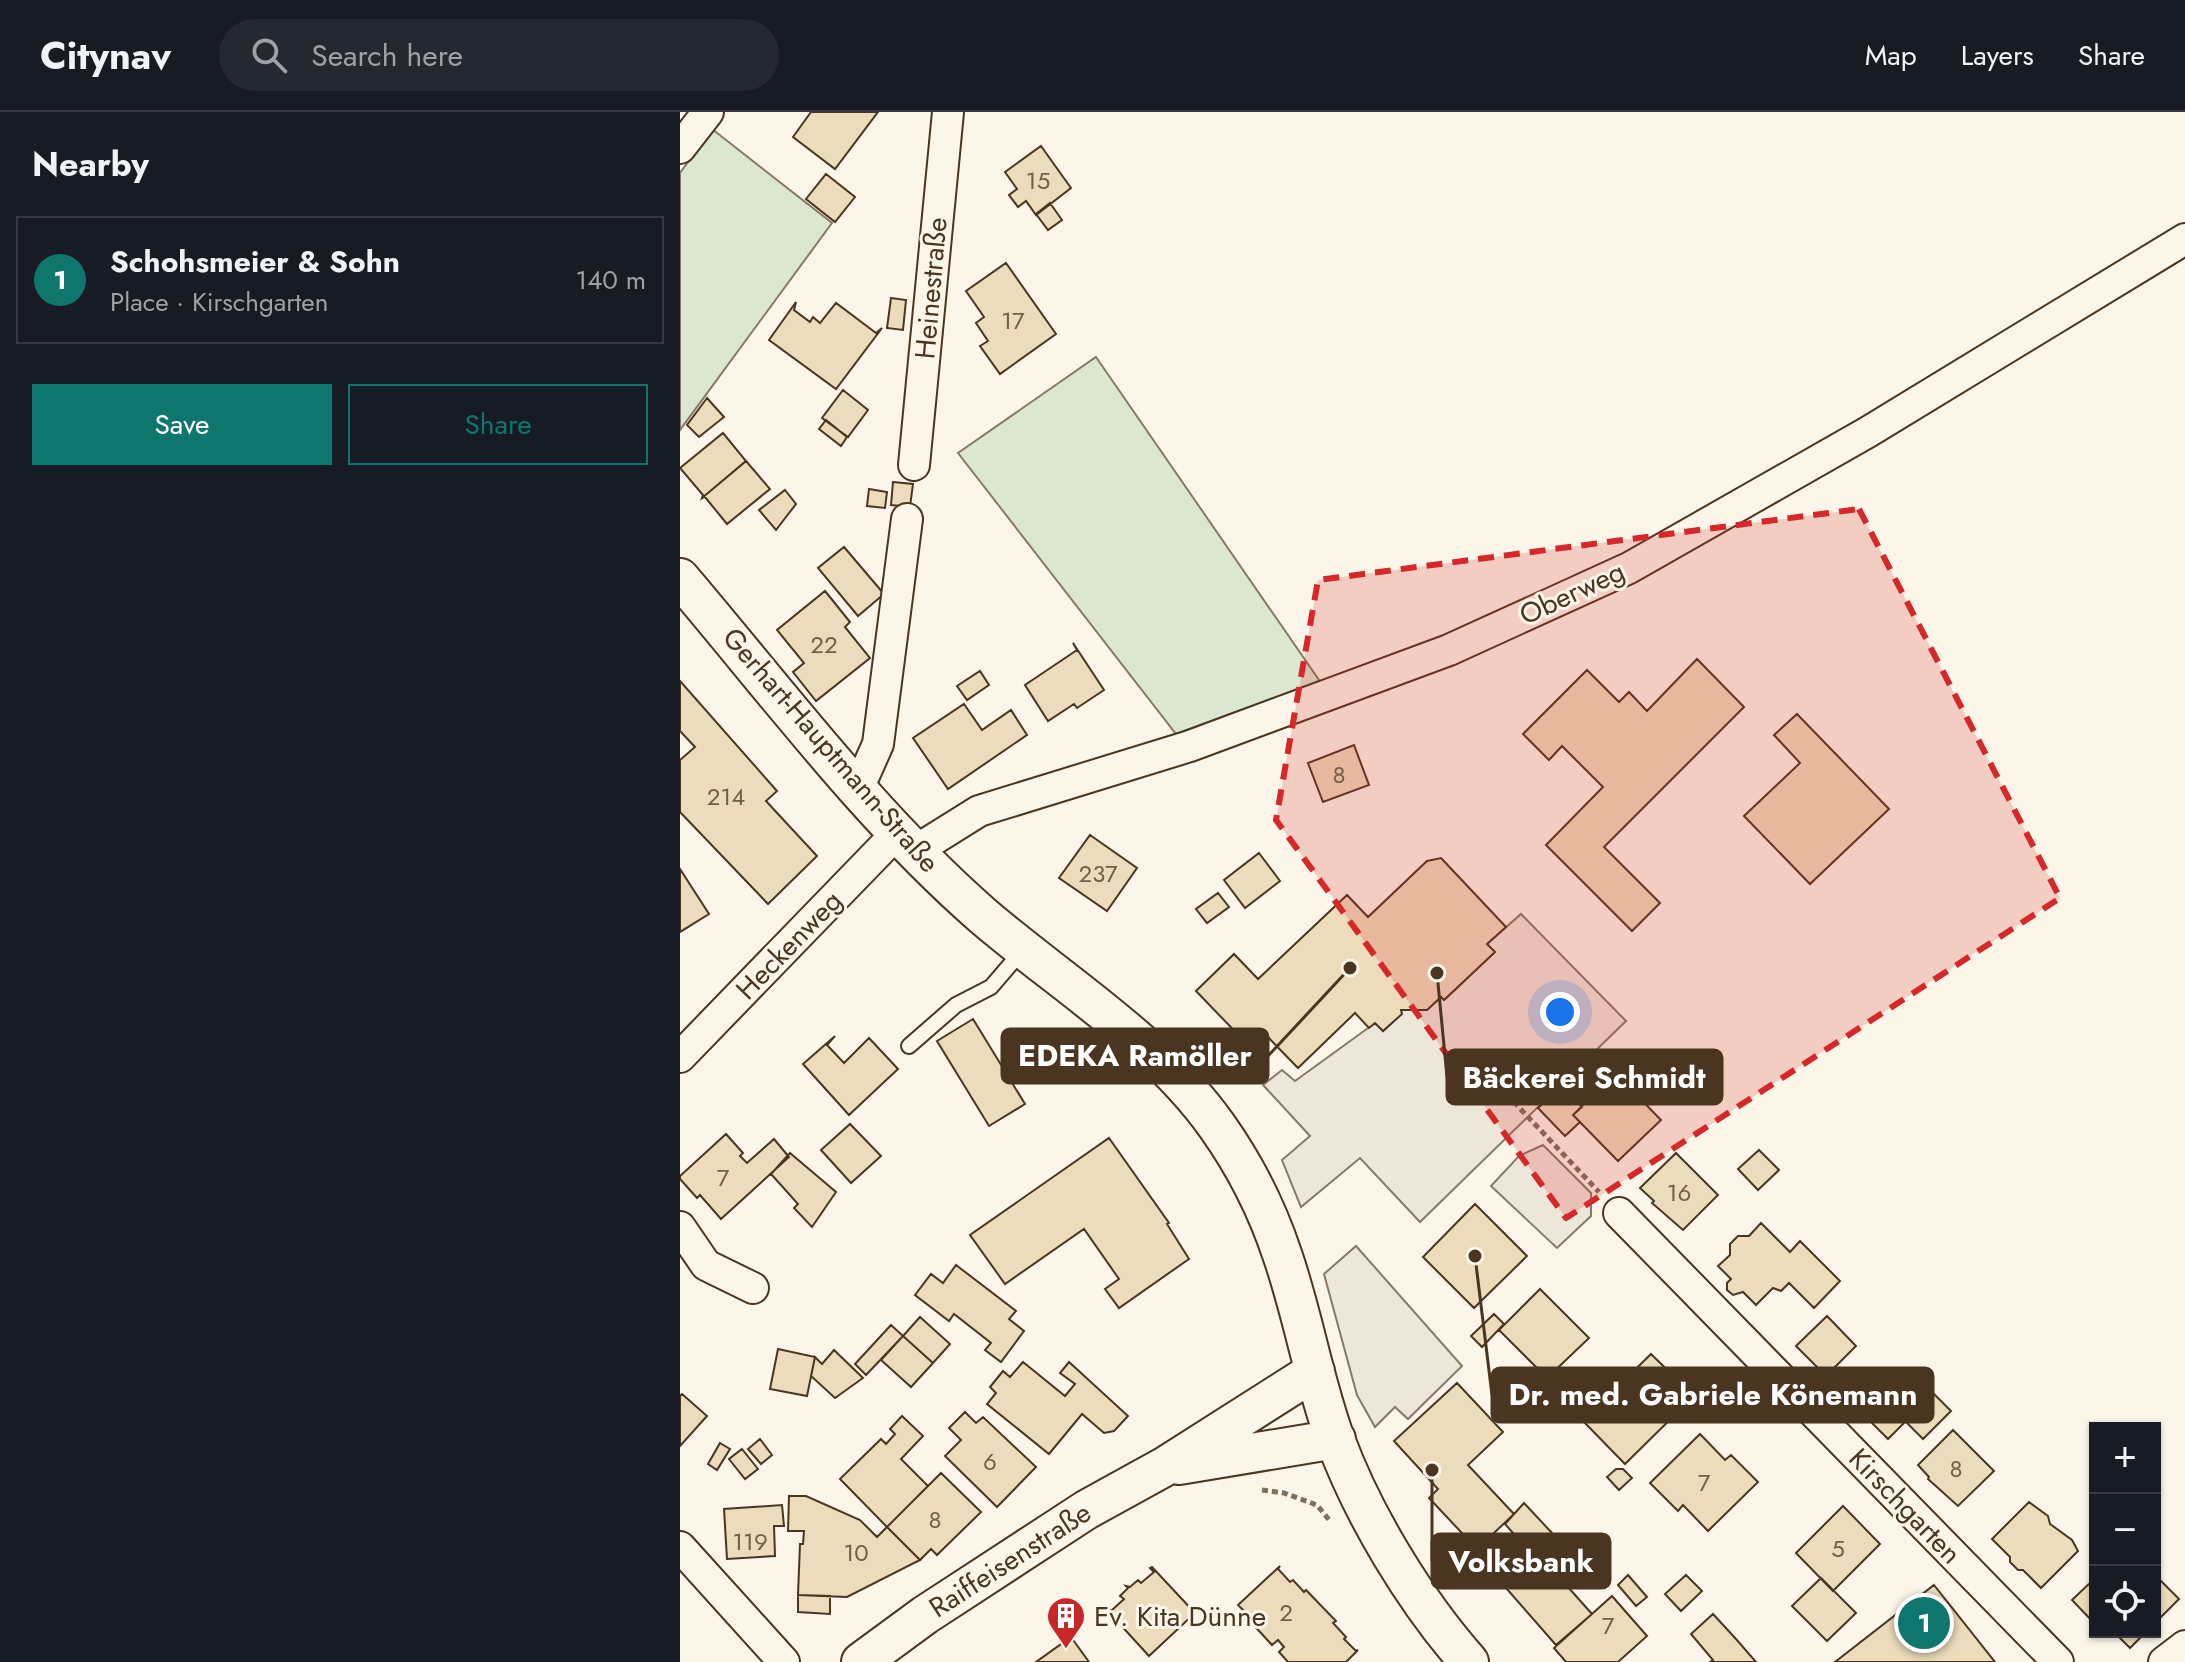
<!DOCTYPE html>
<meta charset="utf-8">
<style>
body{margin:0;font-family:Jost,sans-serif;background:#242831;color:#f1f3f6}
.controls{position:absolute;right:24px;bottom:24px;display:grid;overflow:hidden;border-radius:0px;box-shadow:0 2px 6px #0004}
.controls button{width:72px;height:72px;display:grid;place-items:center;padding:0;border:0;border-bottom:2px solid #363941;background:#171b24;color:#f1f3f6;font:40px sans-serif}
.you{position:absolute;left:880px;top:900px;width:28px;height:28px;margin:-20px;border:6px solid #fff;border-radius:50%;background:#1a73e8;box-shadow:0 0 0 12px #1a73e833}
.badge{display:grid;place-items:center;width:52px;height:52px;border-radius:50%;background:#0f766e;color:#fff;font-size:26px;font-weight:700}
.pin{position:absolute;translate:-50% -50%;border:4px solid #fff;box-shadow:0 2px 8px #0006}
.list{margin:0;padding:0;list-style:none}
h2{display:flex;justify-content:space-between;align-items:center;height:104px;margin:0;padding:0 32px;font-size:34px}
h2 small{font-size:26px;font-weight:400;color:#9ea1a6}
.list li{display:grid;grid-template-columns:52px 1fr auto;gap:24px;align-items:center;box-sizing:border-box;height:128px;margin:0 16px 16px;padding:0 16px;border:2px solid #363941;border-radius:0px}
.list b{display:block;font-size:30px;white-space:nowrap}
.list p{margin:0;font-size:26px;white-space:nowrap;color:#9ea1a6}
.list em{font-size:26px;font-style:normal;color:#9ea1a6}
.actions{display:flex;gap:16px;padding:24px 32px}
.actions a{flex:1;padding:18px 0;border:2px solid #0f766e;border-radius:0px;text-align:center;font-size:28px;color:#0f766e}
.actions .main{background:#0f766e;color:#fff}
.icon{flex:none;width:44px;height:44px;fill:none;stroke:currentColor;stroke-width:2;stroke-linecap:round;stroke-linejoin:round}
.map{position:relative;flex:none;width:1505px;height:1550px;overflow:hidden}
header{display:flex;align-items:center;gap:48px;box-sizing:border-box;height:112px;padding:0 40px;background:#171b24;border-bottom:2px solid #363941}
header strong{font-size:38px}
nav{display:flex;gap:44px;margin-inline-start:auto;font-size:28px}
.search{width:560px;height:72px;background:#242831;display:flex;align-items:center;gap:20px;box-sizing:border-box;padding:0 28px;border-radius:44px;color:#9ea1a6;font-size:30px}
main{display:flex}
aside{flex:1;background:#171b24}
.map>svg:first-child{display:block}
.green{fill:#dce7d0;stroke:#887966;stroke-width:2}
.parking{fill:#ede7d9;stroke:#887966;stroke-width:2}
.building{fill:#ecdcbc;stroke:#4a3520;stroke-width:2}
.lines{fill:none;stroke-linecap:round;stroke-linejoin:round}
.service-casing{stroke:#4a3520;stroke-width:18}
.minor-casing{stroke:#4a3520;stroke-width:34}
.tertiary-casing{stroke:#4a3520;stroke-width:42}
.path{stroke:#7f6f5c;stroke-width:5;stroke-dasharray:6 4;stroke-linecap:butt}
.service{stroke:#fbf6e9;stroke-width:14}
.minor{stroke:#fbf6e9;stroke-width:30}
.tertiary{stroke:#fbf6e9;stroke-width:38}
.marked{fill:#d62828;fill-opacity:0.2;stroke:#d62828;stroke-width:6;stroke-dasharray:16 10;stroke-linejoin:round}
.labels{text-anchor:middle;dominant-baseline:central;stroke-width:6;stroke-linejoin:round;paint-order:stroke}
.number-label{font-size:24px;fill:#725f47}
.street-label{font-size:28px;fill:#4a3520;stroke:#fbf6e9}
.poi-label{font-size:28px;fill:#4a3520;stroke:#fbf6e9;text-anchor:start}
.leader{fill:none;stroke:#4a3520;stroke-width:3}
.callout-dot{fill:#4a3520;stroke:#fbf6e9;stroke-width:3}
.callout{fill:#4a3520;stroke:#4a3520;stroke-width:3}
.callout-label{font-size:30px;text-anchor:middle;font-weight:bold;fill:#fff}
</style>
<header>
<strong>Citynav</strong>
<div class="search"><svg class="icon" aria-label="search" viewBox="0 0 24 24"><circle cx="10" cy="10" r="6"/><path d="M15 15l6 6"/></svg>Search here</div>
<nav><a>Map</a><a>Layers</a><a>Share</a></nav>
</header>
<main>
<aside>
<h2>Nearby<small></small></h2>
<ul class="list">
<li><span class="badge">1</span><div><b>Schohsmeier &amp; Sohn</b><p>Place · Kirschgarten</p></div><em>140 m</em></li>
</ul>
<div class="actions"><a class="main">Save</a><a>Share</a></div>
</aside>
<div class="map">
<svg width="1505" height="1550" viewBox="0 0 1505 1550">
<rect width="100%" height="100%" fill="#fbf6e9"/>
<path class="green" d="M32,17L152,111L0,318V61Z
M416,245L639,568V569L496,622L278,341Z"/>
<path class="parking" d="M841,802L946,909L740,1110L680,1046L621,1095L602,1048L630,1024L583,973L602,958L615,969L695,911L703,919L721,902V898H747L761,885L765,887L814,841L807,832Z
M863,1033L911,1081V1104L877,1136L811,1074L839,1044Z
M676,1134L782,1254L728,1307L715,1295L695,1315L677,1283L644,1162Z"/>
<path class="building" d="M131,0H198L155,57L113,25Z
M361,34L391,76L356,103L346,89L338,95L329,83L337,77L325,60Z
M146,62L175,85L155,110L126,87Z
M370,91L382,108L368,118L356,102Z
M326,151L376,222L320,262L300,234L308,229L296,211L304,205L286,179Z
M211,186L226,188L223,218L207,216Z
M116,190L114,198L130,210L133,205L140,211L156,191L196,221L202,216L156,277L89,228Z
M163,278L188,298L168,325L142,306Z
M27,286L44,305L19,325L7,313Z
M146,308L167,325L161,334L139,317Z
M43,321L66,349L22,386L23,383L0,356Z
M66,349L90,377L47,412L25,385L22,386Z
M213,370L233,372L230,395L211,393Z
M189,377L207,380L205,396L187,394Z
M105,378L116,392L96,418L79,398Z
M164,435L204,482L178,504L138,456Z
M145,479L170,510L165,515L190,546L136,589L113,560L124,551L97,518Z
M393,531L424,578L397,596L394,592L368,609L345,573L397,538Z
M1017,547L1064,595L924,735L980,791L952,819L866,733L923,675L882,634L869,648L843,622L907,558L939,590L949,580L967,599Z
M300,559L309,573L287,588L277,574Z
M0,569L97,679L86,689L137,744L88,792L0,700V648L15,635L0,619Z
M284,592L302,618L331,598L347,623L268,677L233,626Z
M1117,602L1209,697L1130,772L1064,704L1120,651L1094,623Z
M674,633L689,673L643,690L628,651Z
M410,723L457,756L427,799L379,766Z
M579,741L600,769L565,796L544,768Z
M761,746L826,815L807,832L815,840L764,888L761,885L747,898H721L722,902L703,919L695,911L689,916L675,901L618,956L583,920L569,934L516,879L554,842L578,867L667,783L688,805L747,749Z
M0,757L29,802L0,820Z
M538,781L549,795L527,811L516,797Z
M293,907L345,992L309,1014L257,929Z
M155,924L147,933L164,951L189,926L218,957L169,1003L123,952Z
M935,961L981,1008L938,1049L893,1003Z
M881,974L902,995L893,1003L900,1010L885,1024L858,996Z
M170,1012L201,1044L171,1071L141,1038Z
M46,1022L63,1041L60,1044L67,1051L94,1027L109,1045L41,1107L20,1083L17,1086L0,1067V1064Z
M429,1026L489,1111L487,1112L509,1147L439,1196L425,1177L439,1167L404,1117L325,1172L290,1123Z
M1079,1038L1099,1058L1078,1078L1058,1057Z
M110,1041L156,1080L132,1115L114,1096L118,1092L91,1062Z
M996,1041L1038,1083L1003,1118L972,1091L974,1089L960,1076Z
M795,1092L847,1144L794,1196L743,1145Z
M1081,1111L1110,1140L1120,1129L1160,1169L1134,1196L1109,1171L1101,1179L1093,1176L1076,1193L1063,1180L1053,1183L1047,1178V1171L1051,1167L1038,1154L1050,1143V1132L1058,1124H1069Z
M276,1153L336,1199L329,1207L344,1219L321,1250L305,1238L311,1231L274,1202L269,1209L235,1183L251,1162L263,1171Z
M860,1177L909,1226L867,1266L819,1218Z
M814,1202L824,1212L802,1235L791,1224Z
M1147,1204L1176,1234L1146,1264L1116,1234Z
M240,1205L270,1232L253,1251L223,1224Z
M211,1213L223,1224L186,1263L175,1252Z
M223,1224L253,1251L231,1275L201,1248Z
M98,1237L135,1245L127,1284L90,1277Z
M154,1238L183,1266L155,1286L131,1264L135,1245L142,1252Z
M971,1242L1014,1284L945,1352L903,1309Z
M343,1250L385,1284L395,1272L380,1261L389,1250L448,1304L434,1319L424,1321L402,1302L369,1342L307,1292L316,1281L310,1275L323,1259L330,1265Z
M1201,1262L1216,1276L1222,1270L1243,1292L1208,1327L1172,1291L1185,1278V1270L1191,1264Z
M777,1271L823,1320L788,1353L834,1402L797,1437L749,1386L758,1377L714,1329Z
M1253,1281L1271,1299L1243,1327L1226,1310Z
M2,1282L27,1304L0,1334V1284Z
M285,1300L296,1311L303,1305L356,1355L317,1395L265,1344L281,1328L269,1316Z
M222,1304L243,1324L221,1347L248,1374L207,1415L160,1367L201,1327L206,1332L215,1322L210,1317Z
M1273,1318L1314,1359L1278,1394L1248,1367L1249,1365L1238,1353Z
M1020,1322L1045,1348L1051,1343L1078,1370L1028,1419L1003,1393L998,1399L970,1371Z
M80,1327L92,1343L81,1352L68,1337Z
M40,1331L50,1337L37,1358L28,1352Z
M62,1337L78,1357L65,1367L49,1347Z
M936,1357H943L952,1366L939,1378L927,1365Z
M261,1361L301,1400L257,1443L251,1437L240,1448L207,1415Z
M109,1384H126L180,1408L197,1425L207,1415L240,1448L167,1485L118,1483L120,1432H123L124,1419H108Z
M1349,1390L1368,1404L1370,1412L1392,1428L1398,1439L1361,1476L1343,1458H1338L1330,1450V1445L1312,1427Z
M844,1391L872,1421L851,1441L825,1412Z
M102,1393L104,1414H94L95,1444L47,1447L44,1397Z
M1163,1394L1200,1432L1153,1479L1116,1441Z
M872,1421L880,1432L863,1447L855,1438Z
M855,1438L912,1502L876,1533L820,1469Z
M600,1454L598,1457L610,1470L613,1468L624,1480L626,1478L656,1509L653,1511L666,1525L664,1527L676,1539L678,1538L666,1550H608L599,1540L604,1535L598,1528L592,1533L569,1508L571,1506L558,1493Z
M472,1455L515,1501L469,1544L426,1497L428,1495L431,1499L444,1487L440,1484L448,1476L446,1474L450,1475L458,1468L461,1471L474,1460L470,1456Z
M948,1463L967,1485L956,1494L938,1473Z
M1006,1463L1022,1479L1001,1499L985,1482Z
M1475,1463L1499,1487L1475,1511Z
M1141,1466L1176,1501L1147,1529L1112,1494Z
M1415,1466V1512L1392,1488Z
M1254,1473L1315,1550H1155Z
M118,1483L150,1484V1502L118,1500Z
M932,1484L967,1524L938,1550H886L874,1536Z
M1033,1502L1056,1527L1076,1550H1030L1033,1548L1011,1522Z
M1434,1520H1466L1450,1536Z
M391,1525L409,1550H356Z"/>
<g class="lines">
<g class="service-casing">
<path id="service" d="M229,934L276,893L311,875L341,840"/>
</g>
<g class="minor-casing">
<path id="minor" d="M0,36L28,0
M234,353L268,0
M178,677L198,632L227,407
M235,739L299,699L510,634L769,538L949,456L1188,320L1505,127
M0,945L218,720
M939,1101L1378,1550
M0,1115L26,1153L73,1176
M0,1435L104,1550
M1484,1550L1505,1534"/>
</g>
<g class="tertiary-casing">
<path id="tertiary" d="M0,466C97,580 189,704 302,803C381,871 476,928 537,1014C564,1052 587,1097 602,1142C623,1202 633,1266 655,1327C683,1403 735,1489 789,1550
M499,1353L656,1327
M181,1550L245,1503L406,1398L484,1355L635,1259"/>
</g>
<path class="path" d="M813,968L919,1080
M582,1378L604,1381L637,1393L650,1409"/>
<use href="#service" class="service"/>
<use href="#minor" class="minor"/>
<use href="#tertiary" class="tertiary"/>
</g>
<path class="marked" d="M1179,397L1380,786L886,1106L596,708L638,468Z"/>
<defs>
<g id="building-pin" transform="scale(2)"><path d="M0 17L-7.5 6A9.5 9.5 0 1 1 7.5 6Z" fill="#c62828" stroke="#fbf6e9"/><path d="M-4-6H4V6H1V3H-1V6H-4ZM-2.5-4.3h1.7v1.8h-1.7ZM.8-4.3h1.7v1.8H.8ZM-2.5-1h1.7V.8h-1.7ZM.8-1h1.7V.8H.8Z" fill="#fff"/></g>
</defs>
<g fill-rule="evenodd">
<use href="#building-pin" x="386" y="1504"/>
</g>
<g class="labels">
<g class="number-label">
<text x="358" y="68">15</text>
<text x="333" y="208">17</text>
<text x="144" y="532">22</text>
<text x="659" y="662">8</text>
<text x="46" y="684">214</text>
<text x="418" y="761">237</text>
<text x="43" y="1065">7</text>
<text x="999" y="1080">16</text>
<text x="310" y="1349">6</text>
<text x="1276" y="1356">8</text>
<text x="1024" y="1370">7</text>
<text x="255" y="1407">8</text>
<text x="70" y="1429">119</text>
<text x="1158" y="1436">5</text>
<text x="176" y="1440">10</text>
<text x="606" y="1500">2</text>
<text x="928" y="1513">7</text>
</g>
<g class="street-label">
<text transform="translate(251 176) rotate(-85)">Heinestraße</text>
<text transform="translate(892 481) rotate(-25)">Oberweg</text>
<text transform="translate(151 638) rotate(49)">Gerhart-Hauptmann-Straße</text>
<text transform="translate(109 833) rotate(-46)">Heckenweg</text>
<text transform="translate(1225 1394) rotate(46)">Kirschgarten</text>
<text transform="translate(330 1448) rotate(-33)">Raiffeisenstraße</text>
</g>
<g class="poi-label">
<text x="414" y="1504">Ev. Kita Dünne</text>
</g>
</g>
<path class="leader" d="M670 856L588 944M757 861L767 965M795 1144L812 1283M752 1358L752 1449"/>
<g class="callout-dot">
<circle cx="670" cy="856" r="8"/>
<circle cx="757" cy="861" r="8"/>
<circle cx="795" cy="1144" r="8"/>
<circle cx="752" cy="1358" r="8"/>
</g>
<g class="callout">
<rect x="322" y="917" width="266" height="54" rx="8"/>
<rect x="767" y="938" width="275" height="54" rx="8"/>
<rect x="812" y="1256" width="441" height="54" rx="8"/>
<rect x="752" y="1422" width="178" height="54" rx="8"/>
</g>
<g class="callout-label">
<text x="455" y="954">EDEKA Ramöller</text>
<text x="904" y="976">Bäckerei Schmidt</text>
<text x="1033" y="1293">Dr. med. Gabriele Könemann</text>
<text x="841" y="1460">Volksbank</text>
</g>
</svg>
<div class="controls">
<button>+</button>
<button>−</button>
<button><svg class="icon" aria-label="locate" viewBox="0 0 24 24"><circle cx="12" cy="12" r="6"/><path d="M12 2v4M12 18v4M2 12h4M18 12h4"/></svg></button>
</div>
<div class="you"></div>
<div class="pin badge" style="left:1244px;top:1511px">1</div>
</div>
</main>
